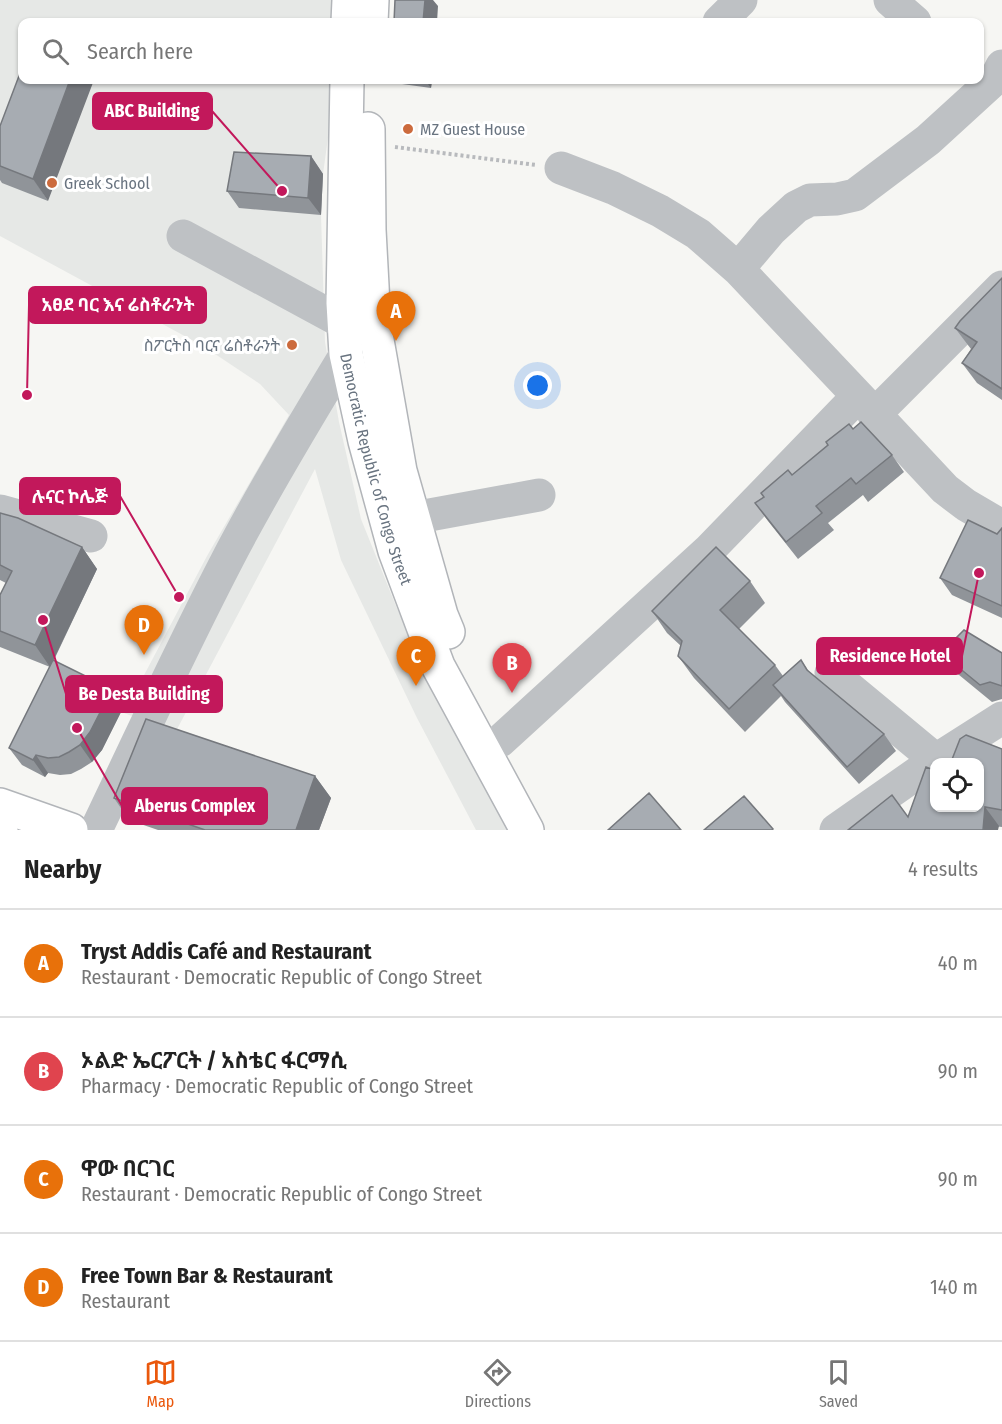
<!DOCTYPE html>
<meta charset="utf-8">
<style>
body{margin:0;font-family:"Fira Sans Condensed","Noto Sans Ethiopic",sans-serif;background:#f2f2f2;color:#222}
.controls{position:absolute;right:18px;bottom:18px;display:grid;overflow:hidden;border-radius:12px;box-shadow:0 2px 4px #0004}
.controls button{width:54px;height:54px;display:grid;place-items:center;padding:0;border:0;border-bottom:2px solid #e0e0e0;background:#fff;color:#222;font:30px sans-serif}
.you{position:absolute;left:538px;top:386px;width:21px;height:21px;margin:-15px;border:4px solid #fff;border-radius:50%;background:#1a73e8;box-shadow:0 0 0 9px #1a73e833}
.badge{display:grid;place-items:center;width:39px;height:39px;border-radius:50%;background:#ea580c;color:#fff;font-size:20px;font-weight:700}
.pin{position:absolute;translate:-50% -50px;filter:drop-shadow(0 2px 3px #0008)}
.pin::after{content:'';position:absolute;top:32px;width:21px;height:18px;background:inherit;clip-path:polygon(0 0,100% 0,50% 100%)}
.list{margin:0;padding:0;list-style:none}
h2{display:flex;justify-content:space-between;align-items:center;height:78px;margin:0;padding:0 24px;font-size:26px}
h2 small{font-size:20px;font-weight:400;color:#767676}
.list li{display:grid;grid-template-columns:39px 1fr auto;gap:18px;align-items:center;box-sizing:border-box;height:108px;padding:0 24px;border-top:2px solid #e0e0e0}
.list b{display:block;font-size:22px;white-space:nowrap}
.list p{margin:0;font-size:20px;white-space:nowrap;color:#767676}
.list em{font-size:20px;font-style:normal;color:#767676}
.icon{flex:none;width:33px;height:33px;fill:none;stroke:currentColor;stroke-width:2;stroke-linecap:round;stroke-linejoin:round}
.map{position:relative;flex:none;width:1002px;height:830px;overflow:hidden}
.search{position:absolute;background:#fff;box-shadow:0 2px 4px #0004;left:18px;right:18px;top:18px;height:66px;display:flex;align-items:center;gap:15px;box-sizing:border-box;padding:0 21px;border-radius:12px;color:#767676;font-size:22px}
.sheet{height:510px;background:#fff}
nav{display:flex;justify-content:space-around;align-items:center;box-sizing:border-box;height:84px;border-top:2px solid #e0e0e0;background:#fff;font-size:16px;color:#767676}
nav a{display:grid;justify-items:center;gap:3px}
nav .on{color:#ea580c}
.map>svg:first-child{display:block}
.built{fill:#e6e8e6}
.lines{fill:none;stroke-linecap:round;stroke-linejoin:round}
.major-casing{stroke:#b2b5b9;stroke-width:36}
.path{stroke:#b8babd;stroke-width:4;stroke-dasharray:3 3;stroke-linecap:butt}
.minor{stroke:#bec1c4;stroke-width:33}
.major{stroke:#fff;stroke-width:33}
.wall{fill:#909499}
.shaded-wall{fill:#75787d}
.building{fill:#a7acb2;stroke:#75787d;stroke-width:1.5}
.poi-dot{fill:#cc6b3d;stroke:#fff;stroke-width:2}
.labels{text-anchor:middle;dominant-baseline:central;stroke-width:6;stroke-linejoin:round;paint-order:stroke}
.poi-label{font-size:16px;fill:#697480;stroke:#fff;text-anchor:start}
.street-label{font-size:16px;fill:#697480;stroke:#fff}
.leader{fill:none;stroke:#c2185b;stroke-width:2}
.callout-dot{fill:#c2185b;stroke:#fff;stroke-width:2}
.callout{fill:#c2185b;stroke:#c2185b;stroke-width:2}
.callout-label{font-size:18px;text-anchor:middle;font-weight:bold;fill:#fff}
</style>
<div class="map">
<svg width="1002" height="830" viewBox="0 0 1002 830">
<rect width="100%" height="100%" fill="#f6f6f3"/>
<path class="built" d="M0,0H339L338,22H22V80H336L323,174L321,215L325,342L339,422L361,519L396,606L421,661L510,830H476L417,718L341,560L315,469L175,733L124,713L207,556L289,415L260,384L203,346L0,236Z"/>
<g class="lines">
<g class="major-casing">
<g id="major">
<path d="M348,22L349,0"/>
<path d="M371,22L372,0"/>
<path id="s1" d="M347,80L343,303L346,354L365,441L395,551L438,666L527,830"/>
<path d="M368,129L369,230L374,323L400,471L441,615L448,632"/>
<path d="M0,805L71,830"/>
<path d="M0,830H1"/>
</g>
</g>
<path class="path" d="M395,147L536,165"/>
<path class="minor" d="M890,0L915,22
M719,22L741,0
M561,168L613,188L660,211L698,234L738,269L858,396
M183,236L344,323H369
M738,269L771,230L796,207L810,200L837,199L855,195L928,140L996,78L1002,66
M874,415L1002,287
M0,511L91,536
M413,518L539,495
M831,673L936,760
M500,741L709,550L858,396L945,489L966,505L1002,526
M96,830C141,736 185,640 234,547C269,481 307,418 346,354
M836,830L936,760L1002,718"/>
<use href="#major" class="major"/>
</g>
<path class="wall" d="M399,80H432L431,88L402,84Z
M0,126L48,201L2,183L0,180Z
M311,156L323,174L321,215L239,208L227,191Z
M1002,278V400L977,383L962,363L971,349L955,328Z
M853,429L892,455L904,472L868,502L863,495L828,523L834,530L798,559L768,521L755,503Z
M0,513L82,547L97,569L54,660L124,706L102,750L92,762L81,769L71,774L60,775L48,773L45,777L22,765L9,748L50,667L0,647V595L6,583L0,580Z
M1002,528V618L952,595L940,578L997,534Z
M750,581L765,603L739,629L775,665L783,676L801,660L810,673L884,734L896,751L859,784L785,702L781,696L745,732L694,678L678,656L681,646L667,633L652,611Z
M941,653H1002V699L992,702L953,670Z
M1002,749V827L908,817L934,807Z
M315,776L331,798L319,830H158L129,820L114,798Z"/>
<path class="shaded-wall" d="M425,0H433L438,6L437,22H423Z
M70,80H94L48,201L33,179Z
M425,80H432L431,88Z
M311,156L323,174L321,215L308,198Z
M82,547L97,569L50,667L35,645Z
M112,689L124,706L102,750L92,762L80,745Z
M36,755L48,773L45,777L33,760Z
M315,776L331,798L319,830H296Z
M985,807L999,826L998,830H983Z"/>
<path class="building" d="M395,0H425L423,22H394Z
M47,19L57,22H46Z
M22,68V80H70L33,179L0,166V126Z
M234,152L311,156L308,198L227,191Z
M1002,278V389L962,363L977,342L955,328L960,321Z
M861,422L892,455L856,484L851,478L816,506L822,513L786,542L755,503L764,497L761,493L788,470L792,475L828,445L826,442L849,424L853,429Z
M0,513L18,518L82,547L35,645L0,631V595L12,571L0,565Z
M968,520L997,534L1002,528V606L940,578Z
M716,547L750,581L720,610L775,665L729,709L678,656L682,641L652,611Z
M964,630L1002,653V686L990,682L980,685L941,653Z
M53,660L112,689L90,732L80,745L69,752L59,757L48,758L36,755L33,760L9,748Z
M801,660L807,670L884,734L847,767L773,685Z
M146,719L315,776L296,830H205L114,798Z
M966,735L1002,749V810L985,807L983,830H848L892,795L908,817L926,767L934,770V807H980V762H951L960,739Z
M649,793L681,830H608Z
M744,796L773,829L772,830H704Z"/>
<g class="poi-dot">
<circle cx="408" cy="129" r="6"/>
<circle cx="52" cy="183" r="6"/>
<circle cx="292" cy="345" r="6"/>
</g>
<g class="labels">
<g class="poi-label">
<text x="420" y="129">MZ Guest House</text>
<text x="64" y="183">Greek School</text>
<text x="280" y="345" text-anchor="end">ስፖርትስ ባርና ሬስቶራንት</text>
</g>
<g class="street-label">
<text stroke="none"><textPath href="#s1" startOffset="393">Democratic Republic of Congo Street</textPath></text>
</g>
</g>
<path class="leader" d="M282 191L212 111M27 395L29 305M179 597L120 496M979 573L962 656M43 620L66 694M77 728L122 806"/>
<g class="callout-dot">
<circle cx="282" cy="191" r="6"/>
<circle cx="27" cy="395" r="6"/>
<circle cx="179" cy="597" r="6"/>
<circle cx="979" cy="573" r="6"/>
<circle cx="43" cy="620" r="6"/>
<circle cx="77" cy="728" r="6"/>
</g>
<g class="callout">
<rect x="93" y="93" width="119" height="36" rx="6"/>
<rect x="29" y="287" width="177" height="36" rx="6"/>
<rect x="20" y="478" width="100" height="36" rx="6"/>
<rect x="817" y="638" width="145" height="36" rx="6"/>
<rect x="66" y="676" width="156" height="36" rx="6"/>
<rect x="122" y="788" width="145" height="36" rx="6"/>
</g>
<g class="callout-label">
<text x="152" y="117">ABC Building</text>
<text x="118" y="311">አፀደ ባር እና ሬስቶራንት</text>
<text x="70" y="503">ሉናር ኮሌጅ</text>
<text x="890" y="662">Residence Hotel</text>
<text x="144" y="700">Be Desta Building</text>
<text x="195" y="812">Aberus Complex</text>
</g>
</svg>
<div class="controls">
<button><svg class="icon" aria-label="locate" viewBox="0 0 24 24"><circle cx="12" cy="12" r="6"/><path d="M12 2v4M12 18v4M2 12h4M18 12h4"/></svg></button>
</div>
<div class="you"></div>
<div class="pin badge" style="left:396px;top:341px;background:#e8710a">A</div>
<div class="pin badge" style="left:512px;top:693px;background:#e0444e">B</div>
<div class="pin badge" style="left:416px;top:686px;background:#e8710a">C</div>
<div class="pin badge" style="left:144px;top:655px;background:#e8710a">D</div>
<div class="search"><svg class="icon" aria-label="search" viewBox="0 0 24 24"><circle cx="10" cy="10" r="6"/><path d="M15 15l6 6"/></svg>Search here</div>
</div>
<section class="sheet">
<h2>Nearby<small>4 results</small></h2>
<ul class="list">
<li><span class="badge" style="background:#e8710a">A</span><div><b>Tryst Addis Café and Restaurant</b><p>Restaurant · Democratic Republic of Congo Street</p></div><em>40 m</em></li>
<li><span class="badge" style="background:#e0444e">B</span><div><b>ኦልድ ኤርፖርት / አስቴር ፋርማሲ</b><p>Pharmacy · Democratic Republic of Congo Street</p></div><em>90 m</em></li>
<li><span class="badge" style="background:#e8710a">C</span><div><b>ዋው በርገር</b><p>Restaurant · Democratic Republic of Congo Street</p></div><em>90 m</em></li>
<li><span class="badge" style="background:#e8710a">D</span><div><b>Free Town Bar &amp; Restaurant</b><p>Restaurant</p></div><em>140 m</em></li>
</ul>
</section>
<nav>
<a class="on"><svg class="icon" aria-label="map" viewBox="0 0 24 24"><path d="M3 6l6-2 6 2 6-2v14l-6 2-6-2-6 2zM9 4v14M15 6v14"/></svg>Map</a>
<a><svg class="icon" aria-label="directions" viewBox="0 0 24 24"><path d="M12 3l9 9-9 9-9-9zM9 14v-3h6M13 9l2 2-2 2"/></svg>Directions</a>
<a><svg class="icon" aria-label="saved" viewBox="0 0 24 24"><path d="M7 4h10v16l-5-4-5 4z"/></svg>Saved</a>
</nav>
